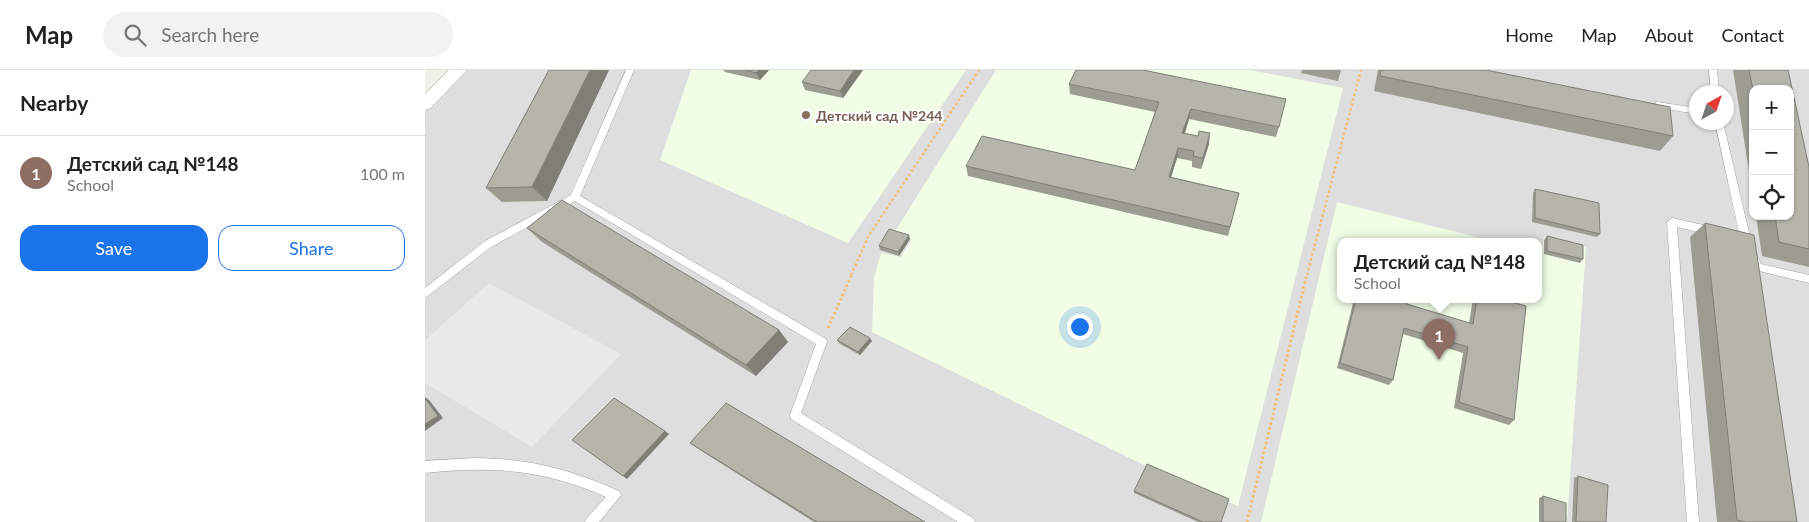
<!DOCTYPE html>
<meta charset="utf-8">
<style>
body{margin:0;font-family:Lato,sans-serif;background:#f2f2f2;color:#222}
.controls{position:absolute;right:15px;top:15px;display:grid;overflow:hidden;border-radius:10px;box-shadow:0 1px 4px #0004}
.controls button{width:45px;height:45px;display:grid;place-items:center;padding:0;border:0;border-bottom:1px solid #e0e0e0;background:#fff;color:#222;font:25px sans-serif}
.compass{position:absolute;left:1264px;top:15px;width:45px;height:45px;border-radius:50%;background:#fff;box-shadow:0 1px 4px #0004;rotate:40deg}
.you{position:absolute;left:654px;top:256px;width:18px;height:18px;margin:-12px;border:4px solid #fff;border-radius:50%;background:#1a73e8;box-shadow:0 0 0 8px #1a73e833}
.badge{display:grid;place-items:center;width:32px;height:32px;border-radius:50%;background:#1a73e8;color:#fff;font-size:16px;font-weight:700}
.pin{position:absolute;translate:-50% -41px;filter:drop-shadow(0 1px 2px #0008)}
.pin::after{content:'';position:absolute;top:26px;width:18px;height:15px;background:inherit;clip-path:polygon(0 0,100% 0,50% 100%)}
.popup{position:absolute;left:912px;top:168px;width:205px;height:65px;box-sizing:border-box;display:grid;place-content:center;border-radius:10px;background:#fff;filter:drop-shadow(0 1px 4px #0005);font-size:16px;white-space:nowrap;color:#767676}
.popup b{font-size:19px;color:#222}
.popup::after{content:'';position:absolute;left:50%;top:100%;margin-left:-10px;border:10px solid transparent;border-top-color:#fff}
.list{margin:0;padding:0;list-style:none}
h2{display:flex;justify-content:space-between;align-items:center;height:65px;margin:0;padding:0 20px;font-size:21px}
h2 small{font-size:16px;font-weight:400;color:#767676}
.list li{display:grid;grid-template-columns:32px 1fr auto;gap:15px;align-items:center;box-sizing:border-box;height:75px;padding:0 20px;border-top:1px solid #e0e0e0}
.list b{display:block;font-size:19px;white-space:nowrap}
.list p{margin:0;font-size:16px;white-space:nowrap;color:#767676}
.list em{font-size:16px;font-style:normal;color:#767676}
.actions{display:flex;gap:10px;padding:15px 20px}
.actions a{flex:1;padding:11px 0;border:1px solid #1a73e8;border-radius:15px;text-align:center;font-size:18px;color:#1a73e8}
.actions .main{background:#1a73e8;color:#fff}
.icon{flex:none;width:28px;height:28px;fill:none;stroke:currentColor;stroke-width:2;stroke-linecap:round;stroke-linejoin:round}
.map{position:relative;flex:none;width:1384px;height:452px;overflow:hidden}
header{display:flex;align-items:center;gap:30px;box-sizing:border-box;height:70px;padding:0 25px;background:#fff;border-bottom:1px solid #e0e0e0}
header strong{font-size:24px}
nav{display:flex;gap:28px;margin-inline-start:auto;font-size:18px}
.search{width:350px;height:45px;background:#f2f2f2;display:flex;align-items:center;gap:12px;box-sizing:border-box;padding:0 18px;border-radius:28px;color:#767676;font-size:19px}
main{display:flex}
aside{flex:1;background:#fff}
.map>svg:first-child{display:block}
.residential{fill:#dfdede;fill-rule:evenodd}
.education{fill:#f1fde5}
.parking{fill:#e9e9e9}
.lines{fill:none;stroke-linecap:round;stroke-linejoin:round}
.service-casing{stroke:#a5a5a5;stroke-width:1}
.minor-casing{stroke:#a5a5a5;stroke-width:1}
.path-far1{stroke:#f1c179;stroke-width:2.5;stroke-dasharray:2.5 2.5;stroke-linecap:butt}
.path{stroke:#f1c179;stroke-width:3;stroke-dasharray:2.5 2.5;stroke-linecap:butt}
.service{fill:#fff;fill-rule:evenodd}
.minor{fill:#fff;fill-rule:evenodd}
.wall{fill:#9d9c93}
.shaded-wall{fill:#7f7f78}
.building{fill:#b6b5ab;stroke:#7f7f78}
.education-dot{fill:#8d6e63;stroke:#fff;stroke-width:2}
.labels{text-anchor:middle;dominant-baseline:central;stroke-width:4;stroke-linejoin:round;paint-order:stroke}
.education-label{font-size:14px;font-weight:bold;fill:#785e54;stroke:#fff;text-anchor:start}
</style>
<header>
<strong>Map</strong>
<div class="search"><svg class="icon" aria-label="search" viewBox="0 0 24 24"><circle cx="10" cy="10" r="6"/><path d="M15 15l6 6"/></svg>Search here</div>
<nav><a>Home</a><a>Map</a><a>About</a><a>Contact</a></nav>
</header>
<main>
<aside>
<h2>Nearby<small></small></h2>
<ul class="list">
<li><span class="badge" style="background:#8d6e63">1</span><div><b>Детский сад №148</b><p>School</p></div><em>100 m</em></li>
</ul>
<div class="actions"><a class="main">Save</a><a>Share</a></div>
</aside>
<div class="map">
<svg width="1384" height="452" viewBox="0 0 1384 452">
<rect width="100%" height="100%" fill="#eff1e8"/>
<path class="residential" d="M34,0H1384V452H0V34ZM1328,19H1365V146H1328ZM1272,22H1302V52H1272ZM915,171H1113V229H915Z"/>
<path class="education" d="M266,0H541L423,173L235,90Z
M571,0H825L918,18L813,436L721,396L447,262L449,208L456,183L476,187L487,169L469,163Z
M912,132L1067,171H915V229H1113V183L1117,184L1119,166L1161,177L1142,452H836Z"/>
<path class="parking" d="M64,213L196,284L107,377L0,313V270Z"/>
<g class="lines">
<g class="service-casing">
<path id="service" d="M201,0H209L155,126L401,269L402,272L376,343L548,448L550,452H533L366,349L365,345L391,274L150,131L66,177L0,228V218L60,171L146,125Z
M1284,0H1292L1294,22H1286Z
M1232,32L1272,38V44L1229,37L1228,35Z
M1290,52H1298L1325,167L1320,171L1310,169L1308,166L1310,163L1314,162Z
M1247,148L1287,157L1292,161L1287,165L1252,157L1274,452H1262L1242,152Z
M1328,182L1331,183L1336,194L1384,205V213L1330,200L1323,186L1325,183Z
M51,388C106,389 144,399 194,421L196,425L174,452H160L162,448L181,427C118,399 67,396 0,403V391Z"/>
</g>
<g class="minor-casing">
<path id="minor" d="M24,0H42L6,38L0,40V24Z"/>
</g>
<path class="path-far1" d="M426,205L444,165L554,0
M882,205L936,0"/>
<path class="path" d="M403,258L427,204
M822,452L882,204"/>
<use href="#service" class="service"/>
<use href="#minor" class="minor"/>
</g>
<path class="wall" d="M124,0H184L122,131L77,132L61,118Z
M298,0H344L335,10L300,2Z
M438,0L418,28L380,20L377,12Z
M877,0H916L913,11L876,3Z
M953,0H1061L1248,66L1235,81L949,21Z
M1308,0H1363L1384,97V197L1337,186L1331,146H1365L1328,19V126Z
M644,14L854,57L851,67L764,49L760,64L784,74L776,99L767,97V91L752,88L746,107L814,123L803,166L543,106L541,96L710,100L730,42L645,24Z
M1110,119L1175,164L1172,167L1107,152L1108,123Z
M1280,153L1372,452H1292L1265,167Z
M102,158L354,260L363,272L331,306L117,172Z
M1122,166L1158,189L1155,193L1119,184V170Z
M485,169L474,186L455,180L454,176Z
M929,229H983L982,234L1044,253L1048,229H1076L1089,350L1084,355L1029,338L1038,283L978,264L968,310L964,315L912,298Z
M412,270L447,271L435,285L415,274Z
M265,373L500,452H389L278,382Z
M1153,406L1181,452H1147L1149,408Z
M709,421L796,452H773L709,423Z
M1118,426L1141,452H1114V428Z"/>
<path class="shaded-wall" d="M165,0H184L122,131L107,117Z
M334,0H344L335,10L331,3Z
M429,0H438L418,28L415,21Z
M766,39L764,49L756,73L757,63Z
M785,63L784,74L776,99L778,88Z
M753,78L752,88L743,117L744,107Z
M484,165L485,169L474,186L473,182Z
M354,260L363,272L331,306L321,295Z
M445,268L447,271L435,285L433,282Z
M0,327L4,330L18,348L0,361Z
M240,361L244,364L202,409L198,406Z"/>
<path class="building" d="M124,0H165L107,117L61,118Z
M320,0H334L331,3Z
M386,0H429L415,21L377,12Z
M651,0H718L861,29L854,57L766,39L757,63L773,66L774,61L785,63L778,88L768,86L769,81L753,78L744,107L814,123L805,157L541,96L557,66L710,100L734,32L644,14Z
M956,0H1061L1245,37L1248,66L955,6Z
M1324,0H1363L1384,97V179L1354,172L1350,146H1365V19H1328V20Z
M1110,119L1174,133L1175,164L1110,148Z
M137,130L354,260L321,295L102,158Z
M1280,153L1329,165L1372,452H1320L1312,450Z
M464,159L484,165L473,182L454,176Z
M1122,166L1158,175V189L1122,181Z
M931,229H983L982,234L1048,254L1052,229H1076L1101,236L1089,350L1034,332L1043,277L979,258L968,310L915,293Z
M425,257L445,268L433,282L412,270Z
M0,328L13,346L0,354Z
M189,328L240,361L198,406L147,370Z
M301,333L500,452H392L265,373Z
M722,394L804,429L796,452H778L709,421Z
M1153,406L1183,415L1181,452H1151Z
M1118,426L1141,433V452H1118Z"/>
<circle class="education-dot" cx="381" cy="45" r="5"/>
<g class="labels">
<g class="education-label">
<text x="391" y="45">Детский сад №244</text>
</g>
</g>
</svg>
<div class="controls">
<button>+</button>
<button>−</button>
<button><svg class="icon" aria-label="locate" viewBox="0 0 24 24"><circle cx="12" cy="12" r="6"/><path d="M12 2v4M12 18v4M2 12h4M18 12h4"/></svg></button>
</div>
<svg class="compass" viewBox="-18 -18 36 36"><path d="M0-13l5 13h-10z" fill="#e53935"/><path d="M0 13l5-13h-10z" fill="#767676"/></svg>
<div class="you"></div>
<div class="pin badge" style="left:1014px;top:290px;background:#8d6e63">1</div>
<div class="popup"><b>Детский сад №148</b>School</div>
</div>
</main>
